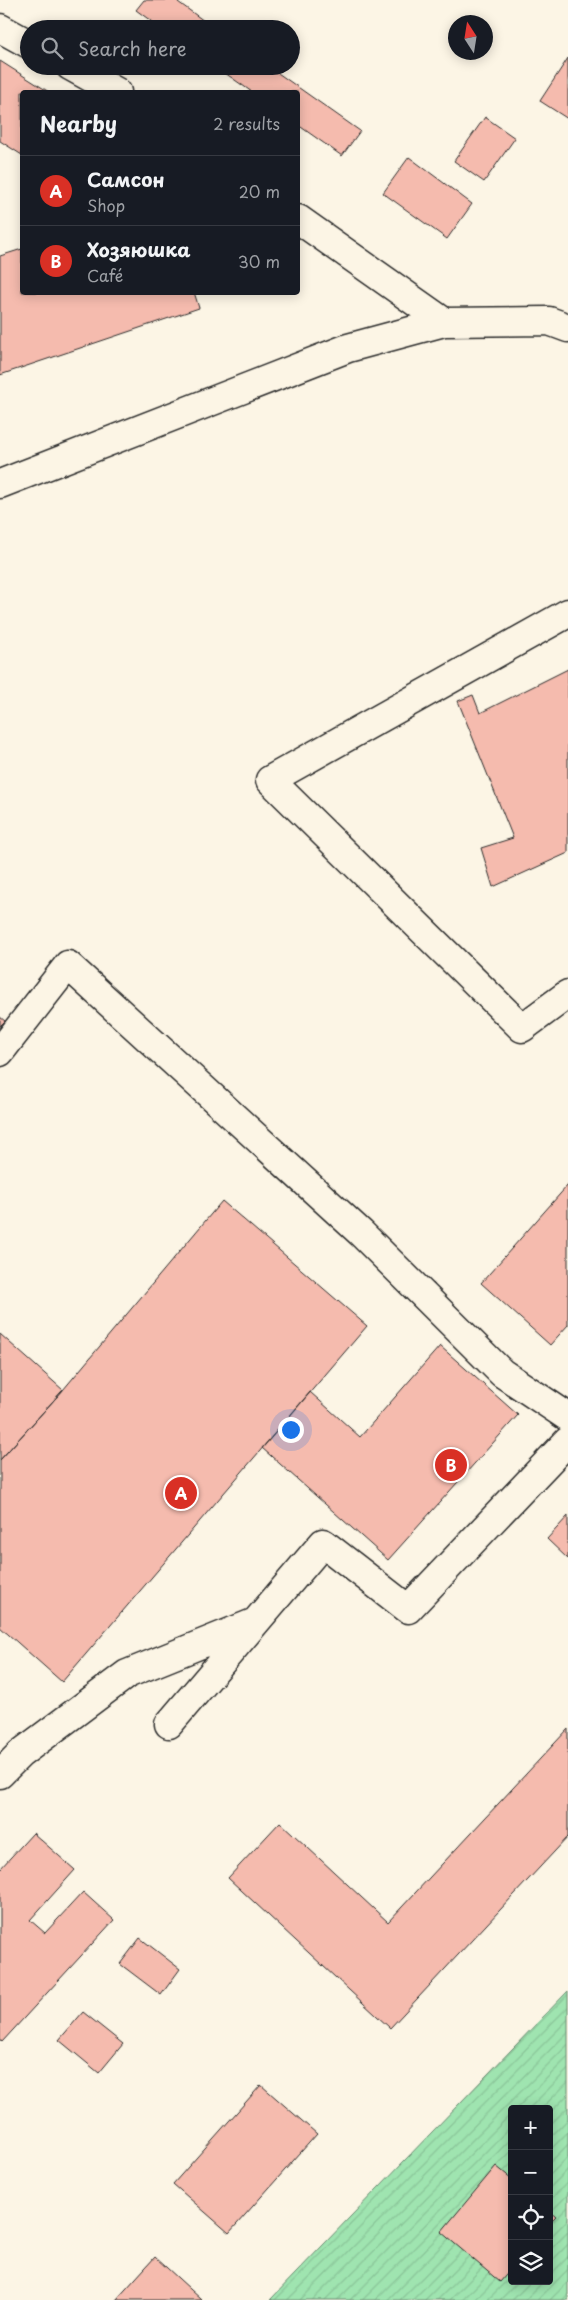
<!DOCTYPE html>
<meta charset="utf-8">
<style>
body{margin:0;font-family:"Playpen Sans",sans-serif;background:#242831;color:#f1f3f6}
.controls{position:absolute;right:15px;bottom:15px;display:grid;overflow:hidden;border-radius:5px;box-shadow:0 2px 12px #0003}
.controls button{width:45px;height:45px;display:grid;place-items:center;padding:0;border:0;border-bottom:1px solid #363941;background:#171b24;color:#f1f3f6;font:25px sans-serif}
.compass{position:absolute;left:448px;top:15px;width:45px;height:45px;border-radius:50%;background:#171b24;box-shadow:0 2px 12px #0003;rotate:348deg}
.you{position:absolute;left:290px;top:1429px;width:18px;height:18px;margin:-12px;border:4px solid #fff;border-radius:50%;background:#1a73e8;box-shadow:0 0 0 8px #1a73e833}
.badge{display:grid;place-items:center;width:32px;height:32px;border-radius:50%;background:#d93025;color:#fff;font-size:16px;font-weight:700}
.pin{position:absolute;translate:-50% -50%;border:2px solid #fff;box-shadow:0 1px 5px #0006}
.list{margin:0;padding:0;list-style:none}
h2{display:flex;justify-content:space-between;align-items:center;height:65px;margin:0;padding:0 20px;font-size:21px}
h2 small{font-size:16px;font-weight:400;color:#9ea1a6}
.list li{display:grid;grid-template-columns:32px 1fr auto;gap:15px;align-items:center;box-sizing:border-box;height:70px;padding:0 20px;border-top:1px solid #363941}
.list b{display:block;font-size:19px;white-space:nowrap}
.list p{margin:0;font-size:16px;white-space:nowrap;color:#9ea1a6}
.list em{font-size:16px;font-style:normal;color:#9ea1a6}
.icon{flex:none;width:28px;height:28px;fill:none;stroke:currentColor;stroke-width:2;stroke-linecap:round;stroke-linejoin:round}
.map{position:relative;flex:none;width:568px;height:2300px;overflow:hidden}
.search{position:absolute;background:#171b24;box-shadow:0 2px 12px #0003;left:20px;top:20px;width:280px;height:55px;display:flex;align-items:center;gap:12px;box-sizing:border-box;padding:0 18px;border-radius:28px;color:#9ea1a6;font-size:19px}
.panel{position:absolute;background:#171b24;box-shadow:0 2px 12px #0003;left:20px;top:90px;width:280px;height:205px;border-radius:5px}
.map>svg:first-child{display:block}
.garden{fill:url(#garden-furrows);stroke:#65886e;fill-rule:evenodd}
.building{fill:#f5bbae;stroke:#2b2b2b}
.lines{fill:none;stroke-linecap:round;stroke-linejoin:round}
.minor-casing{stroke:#2b2b2b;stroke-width:31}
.minor{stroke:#fcf5e5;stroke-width:28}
</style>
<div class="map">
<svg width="568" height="2300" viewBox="0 0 568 2300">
<defs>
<pattern id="garden-furrows" width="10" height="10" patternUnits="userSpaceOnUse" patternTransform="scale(1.25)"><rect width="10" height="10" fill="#9fe4b0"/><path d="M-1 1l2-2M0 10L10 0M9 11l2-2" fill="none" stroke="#89c498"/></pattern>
</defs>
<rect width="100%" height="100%" fill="#fcf5e5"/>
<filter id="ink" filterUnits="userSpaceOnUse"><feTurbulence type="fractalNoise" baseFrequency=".02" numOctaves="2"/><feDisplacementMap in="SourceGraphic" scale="10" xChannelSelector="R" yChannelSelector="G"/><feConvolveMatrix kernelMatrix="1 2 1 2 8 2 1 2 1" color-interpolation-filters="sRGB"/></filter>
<g filter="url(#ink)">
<path class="garden" d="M568,1991V2300H270ZM512,2109H549V2281H512Z"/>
<path class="building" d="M144,0H179L178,2L215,29H162L136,10Z
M568,58V119L540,101Z
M0,61L49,92H22V155L0,141Z
M215,66H268L360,131L342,156L298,125V92H252Z
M485,117L515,138L484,182L454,161Z
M409,157L472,204L447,239L383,193Z
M22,249V292H194L199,308L0,375V256Z
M568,669V853L493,887L481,848L513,838L458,701L473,695L480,713Z
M0,1017L5,1021L0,1026Z
M568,1185V1325L550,1345L481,1283Z
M222,1201L367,1326L62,1682L0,1627V1460L63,1390Z
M0,1334L63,1390L0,1460Z
M440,1346L518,1415L388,1560L262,1448L310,1392L360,1437Z
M568,1516V1559L547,1539Z
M568,1729V1837L390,2028L228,1878L280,1822L388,1922Z
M33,1833L75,1870L30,1920L45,1933L83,1892L114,1920L2,2042L0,2039V1869Z
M140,1938L180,1969L161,1995L120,1964Z
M83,2012L123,2044L99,2073L59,2040Z
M261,2085L317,2134L229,2233L173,2184Z
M496,2166L512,2179V2268L500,2282L441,2232Z
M549,2211L556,2217L549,2224Z
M155,2257L202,2300H116Z"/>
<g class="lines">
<g class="minor-casing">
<path id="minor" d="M0,28L29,44
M70,66L117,92
M298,219L444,322
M0,484L348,348L444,322L549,321L568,328
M568,613L270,780L522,1028L568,994
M0,1052L68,965L361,1233L502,1373L568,1417
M169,1724L323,1543L408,1609L568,1441
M0,1774L20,1754L127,1674L253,1623"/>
</g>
<use href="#minor" class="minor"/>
</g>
</g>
</svg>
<div class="controls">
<button>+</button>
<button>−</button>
<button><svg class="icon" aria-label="locate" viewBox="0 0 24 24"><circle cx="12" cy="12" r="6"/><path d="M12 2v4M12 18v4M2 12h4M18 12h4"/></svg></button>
<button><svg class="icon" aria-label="layers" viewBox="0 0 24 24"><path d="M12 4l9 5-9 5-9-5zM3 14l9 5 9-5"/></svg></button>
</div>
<svg class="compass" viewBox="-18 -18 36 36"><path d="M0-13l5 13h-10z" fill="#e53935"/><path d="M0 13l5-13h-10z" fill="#9ea1a6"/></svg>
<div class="you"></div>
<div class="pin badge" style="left:181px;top:1493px">A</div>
<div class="pin badge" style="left:451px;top:1465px">B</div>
<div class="search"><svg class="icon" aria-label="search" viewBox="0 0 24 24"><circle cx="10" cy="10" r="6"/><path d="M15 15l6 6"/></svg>Search here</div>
<section class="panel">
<h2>Nearby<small>2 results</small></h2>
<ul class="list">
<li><span class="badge">A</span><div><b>Самсон</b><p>Shop</p></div><em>20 m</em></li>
<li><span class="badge">B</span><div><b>Хозяюшка</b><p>Café</p></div><em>30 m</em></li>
</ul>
</section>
</div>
